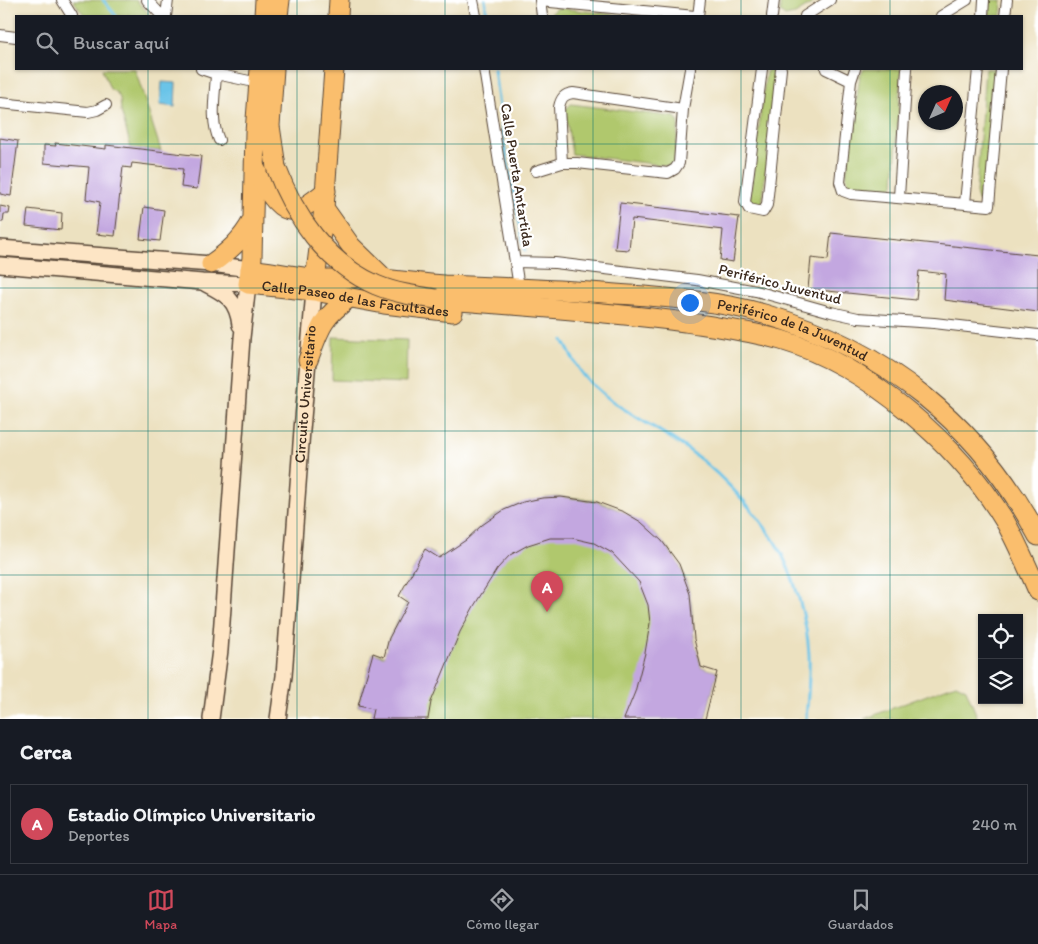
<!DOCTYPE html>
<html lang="es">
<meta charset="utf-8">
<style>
body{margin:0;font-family:Itim,sans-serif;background:#20242c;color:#f1f3f6}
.controls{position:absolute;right:15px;bottom:15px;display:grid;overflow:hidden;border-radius:0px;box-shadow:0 1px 4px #0004}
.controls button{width:45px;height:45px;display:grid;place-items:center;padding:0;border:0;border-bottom:1px solid #363941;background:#171b24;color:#f1f3f6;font:25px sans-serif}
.compass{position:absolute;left:918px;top:85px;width:45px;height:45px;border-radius:50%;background:#171b24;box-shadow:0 1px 4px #0004;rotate:45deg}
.you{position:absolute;left:689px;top:302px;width:18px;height:18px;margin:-12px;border:4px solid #fff;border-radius:50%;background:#1a73e8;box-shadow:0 0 0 8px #1a73e833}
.badge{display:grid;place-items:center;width:32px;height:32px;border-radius:50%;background:#d1495b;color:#fff;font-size:16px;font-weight:700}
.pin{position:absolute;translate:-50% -41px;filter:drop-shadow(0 1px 2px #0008)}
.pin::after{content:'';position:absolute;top:26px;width:18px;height:15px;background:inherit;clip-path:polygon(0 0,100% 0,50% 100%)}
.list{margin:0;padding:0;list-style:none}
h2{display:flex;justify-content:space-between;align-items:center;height:65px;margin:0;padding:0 20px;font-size:21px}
h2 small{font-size:16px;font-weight:400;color:#9ea1a6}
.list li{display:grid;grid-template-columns:32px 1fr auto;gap:15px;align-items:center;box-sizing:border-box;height:80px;margin:0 10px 10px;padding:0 10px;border:1px solid #363941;border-radius:0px}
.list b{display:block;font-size:19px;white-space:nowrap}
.list p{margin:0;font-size:16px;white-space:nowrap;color:#9ea1a6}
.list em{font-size:16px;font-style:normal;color:#9ea1a6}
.icon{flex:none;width:28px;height:28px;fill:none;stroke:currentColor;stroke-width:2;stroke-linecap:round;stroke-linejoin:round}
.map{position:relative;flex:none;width:1038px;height:719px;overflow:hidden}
.search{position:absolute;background:#171b24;box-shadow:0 1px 4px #0004;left:15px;right:15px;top:15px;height:55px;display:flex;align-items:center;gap:12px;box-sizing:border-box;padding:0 18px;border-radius:0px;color:#9ea1a6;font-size:19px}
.sheet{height:155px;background:#171b24}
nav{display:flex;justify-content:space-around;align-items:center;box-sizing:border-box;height:70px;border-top:1px solid #363941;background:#171b24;font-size:14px;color:#9ea1a6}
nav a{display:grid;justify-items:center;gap:2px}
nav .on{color:#d1495b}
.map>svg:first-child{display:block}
.green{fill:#b0c86d;stroke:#767946}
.water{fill:#6bc4e8;stroke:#537783}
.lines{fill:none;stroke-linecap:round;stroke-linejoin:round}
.stream{stroke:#6bc4e8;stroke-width:3}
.building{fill:#c3a7e0}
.street-casing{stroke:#564536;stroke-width:12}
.secondary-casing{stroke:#564536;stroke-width:18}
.highway-casing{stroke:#564536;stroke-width:21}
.street{stroke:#fff;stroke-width:10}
.secondary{stroke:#fde5c5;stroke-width:15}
.highway{stroke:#fabe6d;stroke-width:19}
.highway-bridge-casing{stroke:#564536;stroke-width:21;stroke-linecap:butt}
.highway-bridge{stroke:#fabe6d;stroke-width:19}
.grid{fill:none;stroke:#0f766e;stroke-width:1;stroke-opacity:0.55}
.labels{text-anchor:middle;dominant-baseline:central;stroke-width:4.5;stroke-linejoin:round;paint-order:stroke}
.street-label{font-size:15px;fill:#3b2a1e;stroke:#fff}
</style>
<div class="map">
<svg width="1038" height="719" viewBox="0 0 1038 719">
<rect width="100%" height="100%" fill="#fff"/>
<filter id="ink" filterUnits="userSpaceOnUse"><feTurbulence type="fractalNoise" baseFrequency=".02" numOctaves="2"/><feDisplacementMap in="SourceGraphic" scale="10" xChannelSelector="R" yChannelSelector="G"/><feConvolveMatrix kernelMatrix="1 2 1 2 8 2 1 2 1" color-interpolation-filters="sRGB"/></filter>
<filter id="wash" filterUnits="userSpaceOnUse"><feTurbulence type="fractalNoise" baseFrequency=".0096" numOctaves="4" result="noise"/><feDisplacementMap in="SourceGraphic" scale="20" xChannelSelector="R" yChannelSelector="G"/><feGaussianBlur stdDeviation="1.12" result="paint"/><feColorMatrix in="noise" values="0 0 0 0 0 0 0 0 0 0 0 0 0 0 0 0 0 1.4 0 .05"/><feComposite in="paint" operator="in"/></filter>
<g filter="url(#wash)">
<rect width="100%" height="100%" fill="#ece1c0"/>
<path class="green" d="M73,0H136L151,16H86L80,10Z
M780,0H818L795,14L785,16L780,12Z
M990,0H1002L1001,16H989Z
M558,8L628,16H553L552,12Z
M102,69H135L161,151L131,148L121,111L120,98L117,93L110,89Z
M769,69H776L762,206L757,210L749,203L766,72Z
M864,69H901L894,185L889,190L853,187L848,182L846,176L860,75Z
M985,69H998L988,194L984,201L978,200L976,193Z
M571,104L675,117L679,122L674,162L670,166L572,154L565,110Z
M333,337L407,340L406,383L332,380Z
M561,497C573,498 587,498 599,502C642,516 681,549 690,596C693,609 692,624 694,637C695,647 699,657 701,667L717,672L705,719H371L373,709L358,706L373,653L385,656L389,638L407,602L399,596L425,549L440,558C448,553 457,547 465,541C471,536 476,530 482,525C505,506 531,498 561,497Z
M956,684L966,689L978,719H864Z"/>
<path class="water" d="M162,82L176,83L175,107L160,105Z"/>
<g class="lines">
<path class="stream" d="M103,0L116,16
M485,0L487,16
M494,69L504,145L525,250
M563,340C570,353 577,369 587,379C612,406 647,422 677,442C713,465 752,506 775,542C794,573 807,619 809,654C810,676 808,698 806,719"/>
</g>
<g id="blocks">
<path class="building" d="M0,138L18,141L11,196L0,194Z
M55,143L106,149V145L201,156L197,189L181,187L183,169L132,163L131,168L123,167L115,236L96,234L100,202L86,199L89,167L44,163V145L56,146Z
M620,203L739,217L733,262L720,260L723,230L632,219L629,250L615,249Z
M0,206L10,208L9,214H4L3,222H0Z
M144,207L164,210L160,241L140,239Z
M28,209L62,213L61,230L26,226Z
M831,233L1038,255V312L944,300L946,274L919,271L916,300L808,289L811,258L828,260Z
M561,497L597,502L624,512L641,522L662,541L679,564L690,594L694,639L701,667L717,672L705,719H624L635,692L645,653L650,623L648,605L639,582L612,553L594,543L572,538H550L528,545L510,555L497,569L474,606L460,632L431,702L428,719H371L373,709L358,706L373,653L384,657L389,638L408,602L399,596L425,549L439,558L466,540L482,525L504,510L523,502L542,498Z"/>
</g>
</g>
<g filter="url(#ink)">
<use href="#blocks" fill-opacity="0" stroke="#564536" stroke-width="1"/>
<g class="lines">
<g class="street-casing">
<path id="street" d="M62,0L72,16
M147,0L162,16
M473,0L476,16
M540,0L542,16
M540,1L695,16
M166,16L168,0
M698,16L700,0
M772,16L774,0
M805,16L830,0
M941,16L967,0
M983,16L984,0
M1005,16L1007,0
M0,35L16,37
M201,69L216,74L259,83
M484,69L519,287
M762,69L745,202L749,209L763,212L767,205L781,69
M826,69L851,81
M855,69L851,81L840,182L843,191L851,194L989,206L1001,69
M216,74C215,96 210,120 219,140
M0,103L88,112L97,110L106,105
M683,109L573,93C564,94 561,98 559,107L562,163H577L668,173L675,169L679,163L683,109L690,69
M536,171L562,163
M899,197L907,69
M965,203L978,69
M515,262L555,263L697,280L756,291L831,312L858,318L934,323L1038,335"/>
</g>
<g class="secondary-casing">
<g id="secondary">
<path d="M0,248L211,264L250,269"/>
<path d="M0,265L202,282L248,284L242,338L220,650L211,719"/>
<path d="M206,284C226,294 237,300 240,325"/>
<path id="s1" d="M278,719L284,676L302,430L314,291"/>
</g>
</g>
<g class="highway-casing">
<g id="highway">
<path d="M264,16L265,0"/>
<path d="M278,16L280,0"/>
<path d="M338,16L339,0"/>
<path id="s2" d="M260,69L255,132L252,258L248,284L314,291L384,304L453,312"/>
<path d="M274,69L270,126L276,167"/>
<path d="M255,168C263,182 278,218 300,209C309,205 318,197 326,191"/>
<path d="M324,208L351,246L386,280V281"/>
<path d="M211,264C228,252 242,240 252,221"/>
<path id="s3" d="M250,269C275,272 300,278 325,279C338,279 351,277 364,278C391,279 417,283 444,285C497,287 550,289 603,293C656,297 712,299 764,314C886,349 979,425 1038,536"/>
<path d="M314,289L324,208L334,69"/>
<path d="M436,299C519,306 602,311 685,322C717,327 749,331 781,340C869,366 959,445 1006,523C1018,545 1028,568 1038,591"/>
<path d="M308,360C320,328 321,319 349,298"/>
</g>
</g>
<use href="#street" class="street"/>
<use href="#secondary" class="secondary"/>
<use href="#highway" class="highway"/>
<g class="highway-bridge-casing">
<path id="highway-bridge" d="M276,167C294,216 326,263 376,285C395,293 415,296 436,299"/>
</g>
<use href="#highway-bridge" class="highway-bridge"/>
</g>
</g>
<path class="grid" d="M148,0V16M297,0V16M445,0V16M593,0V16M741,0V16M890,0V16M148,69V719M297,69V719M445,69V719M593,69V719M741,69V719M890,69V719M0,144H1038M0,288H1038M0,431H1038M0,575H1038"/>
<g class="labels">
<g class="street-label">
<text transform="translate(517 175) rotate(81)">Calle Puerta Antartida</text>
<text transform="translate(780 284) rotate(14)">Periférico Juventud</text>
<text stroke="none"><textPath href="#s2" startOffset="324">Calle Paseo de las Facultades</textPath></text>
<text stroke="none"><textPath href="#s3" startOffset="549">Periférico de la Juventud</textPath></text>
<text stroke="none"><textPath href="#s1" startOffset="326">Circuito Universitario</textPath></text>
</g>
</g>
</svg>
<div class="controls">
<button><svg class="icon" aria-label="locate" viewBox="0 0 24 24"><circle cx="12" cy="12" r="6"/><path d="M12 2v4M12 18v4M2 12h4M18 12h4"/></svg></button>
<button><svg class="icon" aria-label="layers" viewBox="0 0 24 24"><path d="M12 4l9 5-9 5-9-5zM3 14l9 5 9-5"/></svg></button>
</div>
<svg class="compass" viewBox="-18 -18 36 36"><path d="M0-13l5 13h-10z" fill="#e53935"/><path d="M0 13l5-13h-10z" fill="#9ea1a6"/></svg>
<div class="you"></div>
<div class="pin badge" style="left:547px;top:612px">A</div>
<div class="search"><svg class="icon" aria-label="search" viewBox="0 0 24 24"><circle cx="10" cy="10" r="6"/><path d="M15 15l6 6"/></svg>Buscar aquí</div>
</div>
<section class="sheet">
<h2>Cerca<small></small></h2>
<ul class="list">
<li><span class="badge">A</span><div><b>Estadio Olímpico Universitario</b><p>Deportes</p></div><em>240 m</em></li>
</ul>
</section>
<nav>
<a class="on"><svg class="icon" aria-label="map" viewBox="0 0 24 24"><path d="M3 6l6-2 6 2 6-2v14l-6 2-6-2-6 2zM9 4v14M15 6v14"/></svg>Mapa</a>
<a><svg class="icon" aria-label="directions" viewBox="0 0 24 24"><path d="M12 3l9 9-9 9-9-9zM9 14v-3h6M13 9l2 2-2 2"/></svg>Cómo llegar</a>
<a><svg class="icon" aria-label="saved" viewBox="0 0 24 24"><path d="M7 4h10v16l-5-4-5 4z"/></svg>Guardados</a>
</nav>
